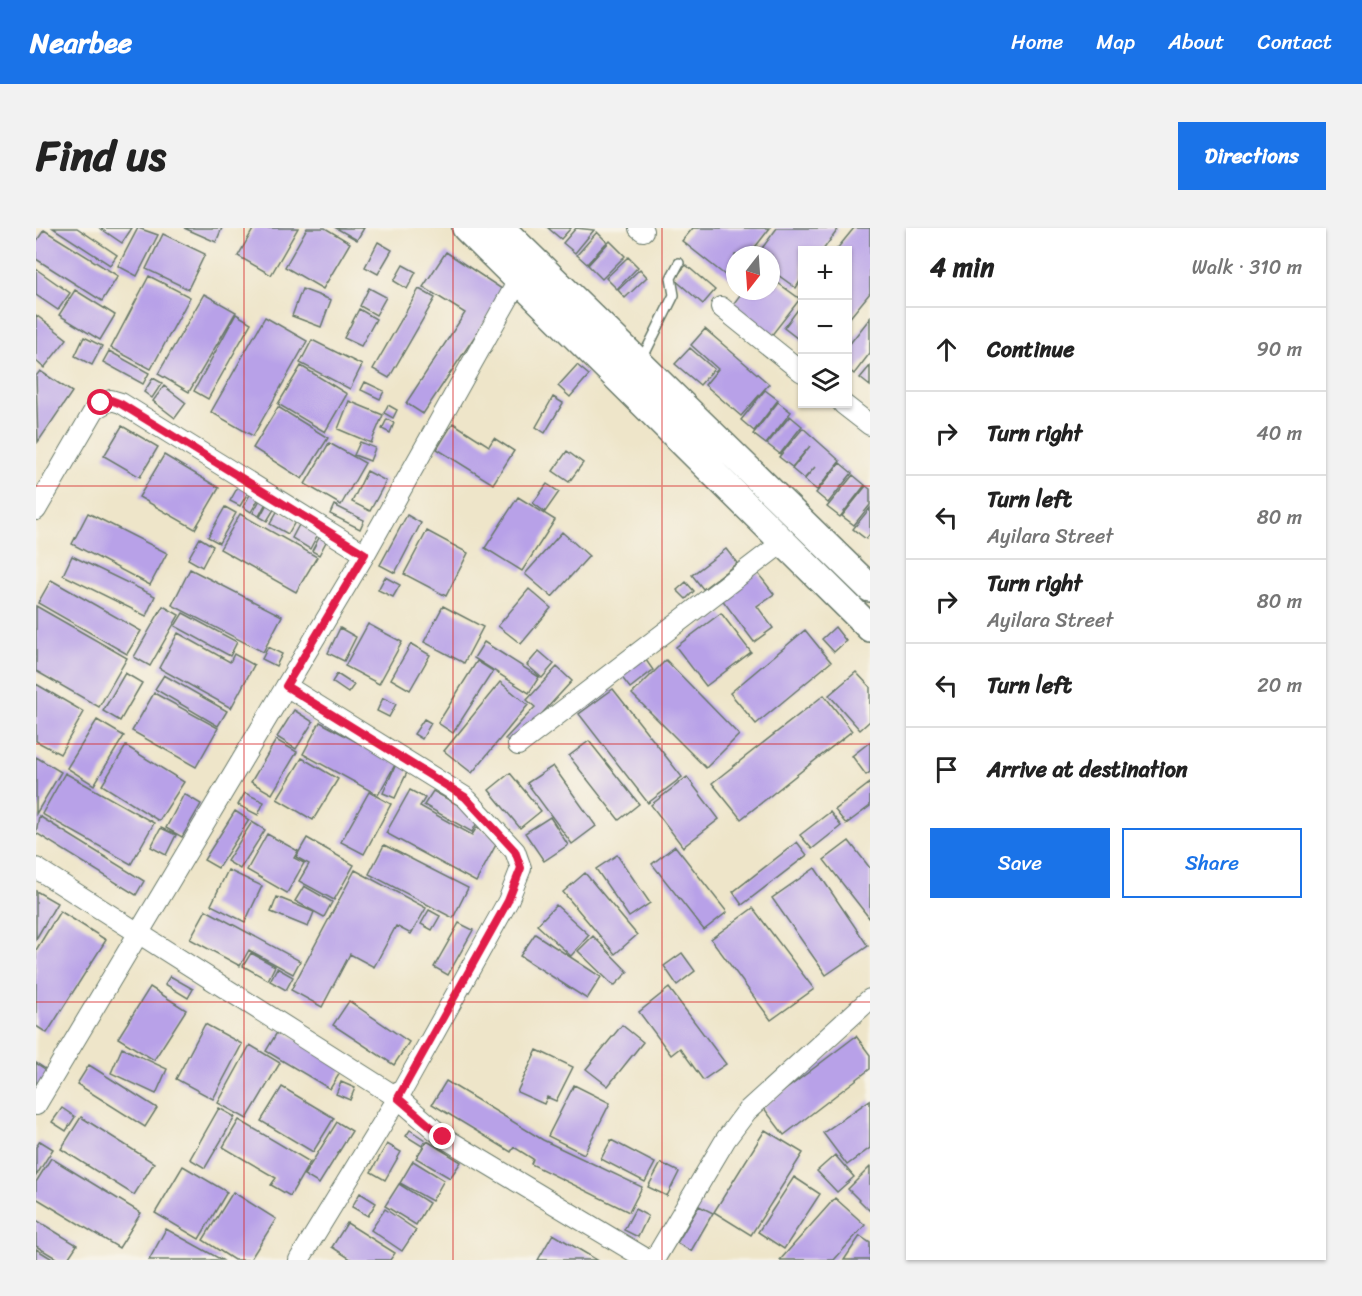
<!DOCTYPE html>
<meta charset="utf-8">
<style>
body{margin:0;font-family:Sriracha,sans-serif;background:#f2f2f2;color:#222}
.controls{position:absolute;right:18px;top:18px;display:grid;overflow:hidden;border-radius:0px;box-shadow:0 2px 4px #0004}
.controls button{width:54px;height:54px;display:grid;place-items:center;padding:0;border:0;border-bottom:2px solid #e0e0e0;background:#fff;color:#222;font:30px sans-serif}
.compass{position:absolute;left:690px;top:18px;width:54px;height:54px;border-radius:50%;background:#fff;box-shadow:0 2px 4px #0004;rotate:197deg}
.stop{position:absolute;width:18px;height:18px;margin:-14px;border:4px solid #e11d48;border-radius:50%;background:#fff}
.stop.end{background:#e11d48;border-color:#fff;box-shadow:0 2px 6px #0008}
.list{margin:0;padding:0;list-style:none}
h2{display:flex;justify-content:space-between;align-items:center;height:78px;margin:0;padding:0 24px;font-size:26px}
h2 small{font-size:20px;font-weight:400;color:#767676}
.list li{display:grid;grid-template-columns:39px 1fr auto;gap:18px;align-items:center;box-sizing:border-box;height:84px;padding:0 24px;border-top:2px solid #e0e0e0}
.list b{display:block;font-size:22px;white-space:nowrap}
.list p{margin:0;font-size:20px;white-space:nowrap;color:#767676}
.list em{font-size:20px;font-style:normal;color:#767676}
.actions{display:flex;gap:12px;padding:18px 24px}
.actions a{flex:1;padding:14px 0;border:2px solid #1a73e8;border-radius:0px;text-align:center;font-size:21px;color:#1a73e8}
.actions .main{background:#1a73e8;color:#fff}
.icon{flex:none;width:33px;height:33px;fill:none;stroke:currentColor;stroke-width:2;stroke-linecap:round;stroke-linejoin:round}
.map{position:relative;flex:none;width:834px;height:1032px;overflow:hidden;border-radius:0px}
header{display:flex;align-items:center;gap:36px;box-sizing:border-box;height:84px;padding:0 30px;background:#1a73e8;color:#fff}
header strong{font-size:28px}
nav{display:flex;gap:33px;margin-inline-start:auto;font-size:21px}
.intro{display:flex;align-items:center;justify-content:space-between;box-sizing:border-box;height:144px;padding:0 36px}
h1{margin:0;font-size:42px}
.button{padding:15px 27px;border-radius:0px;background:#1a73e8;color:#fff;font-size:21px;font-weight:700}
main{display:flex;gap:36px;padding:0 36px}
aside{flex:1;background:#fff;border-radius:0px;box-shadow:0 2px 4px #0004}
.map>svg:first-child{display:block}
.building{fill:#b8a1e8}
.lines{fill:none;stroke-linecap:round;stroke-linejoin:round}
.service-casing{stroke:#677868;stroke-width:12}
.minor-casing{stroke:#677868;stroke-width:22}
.secondary-casing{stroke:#677868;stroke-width:30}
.service{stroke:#fff;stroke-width:9}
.minor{stroke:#fff;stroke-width:20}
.secondary{stroke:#fff;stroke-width:27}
.route{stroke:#e11d48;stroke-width:8}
.grid{fill:none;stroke:#d62828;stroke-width:1.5;stroke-opacity:0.55}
</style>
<header>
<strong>Nearbee</strong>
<nav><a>Home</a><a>Map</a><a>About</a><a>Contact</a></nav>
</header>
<div class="intro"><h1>Find us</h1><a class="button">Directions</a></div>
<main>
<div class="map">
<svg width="834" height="1032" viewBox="0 0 834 1032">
<rect width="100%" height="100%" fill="#f7f3e8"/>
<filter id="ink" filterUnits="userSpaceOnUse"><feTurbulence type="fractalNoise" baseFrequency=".0167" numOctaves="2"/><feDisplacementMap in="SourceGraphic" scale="12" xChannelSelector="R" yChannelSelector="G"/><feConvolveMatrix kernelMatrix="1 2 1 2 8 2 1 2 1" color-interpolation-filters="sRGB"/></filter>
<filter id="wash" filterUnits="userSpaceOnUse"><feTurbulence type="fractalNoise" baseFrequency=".008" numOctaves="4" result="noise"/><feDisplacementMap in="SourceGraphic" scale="24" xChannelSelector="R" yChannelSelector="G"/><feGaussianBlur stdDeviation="1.35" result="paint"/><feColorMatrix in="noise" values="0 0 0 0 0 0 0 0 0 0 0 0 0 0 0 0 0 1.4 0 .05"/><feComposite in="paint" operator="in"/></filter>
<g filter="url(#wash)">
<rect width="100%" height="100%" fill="#eee5c9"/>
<g id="blocks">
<path class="building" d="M17,0H41L81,27L74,37Z
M64,0H96L86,15Z
M102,0L122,7L101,48L82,38Z
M148,0H186L180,14Z
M218,0H262L235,47L202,28Z
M271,0H289L314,15L287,61L249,39Z
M300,0H328L321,12Z
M512,0H535L525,11Z
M540,0L558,2L539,25L527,15Z
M657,0H734L713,27H699V44L694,51L646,13Z
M741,0H803L787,22H766V50L760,60L735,42V27H721Z
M818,0H834V65L812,92V22H800Z
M8,2L82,48L66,73L0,31V14Z
M561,4L571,14L551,36L541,27Z
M127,6L169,26L152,61L110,41Z
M574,13L589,28L566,51L552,37Z
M342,14L356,22L342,46L329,39Z
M410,24L469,63L387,186L370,175L429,85L387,59Z
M592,29L602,39L581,61L570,50Z
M367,37L380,44L371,61L358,53Z
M650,37L679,62L667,76L638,51Z
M0,41L34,65L22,82L0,67Z
M604,41L611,49L589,70L582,62Z
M113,48L154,69L115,141L75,120Z
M735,50L764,71L731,113L692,83L707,63H735Z
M333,60L350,69L340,87L324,78Z
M266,61L295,72L285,99L256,88Z
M383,61L399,70L353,150L337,141Z
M39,62L79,87L64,112L23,87Z
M168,66L200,84L153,164L122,146Z
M766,76V114L748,100Z
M323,81L340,91L325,118L308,110Z
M200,86L215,95L172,171L158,163Z
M0,87L31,111L8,140L0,133Z
M229,89L271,113L217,208L175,184Z
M834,90V125L818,146L812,141V118Z
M669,101L733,156L705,188L669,157L682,141L655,117Z
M48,109L66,118L56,137L39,128Z
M276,112L326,137L314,161L264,135Z
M654,120L678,141L664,157L639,136Z
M73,123L113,145L107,156L67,134Z
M541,137L553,147L534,169L522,158Z
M265,138L311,166L289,204L242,176Z
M834,138V158L824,150Z
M4,143L36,164L2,214L0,148Z
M117,150L126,155L116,170L108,164Z
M329,154L348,163L344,171L325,162Z
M128,158L150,175L139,190L117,173Z
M729,162L742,172L718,203L705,192Z
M517,169L527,175L509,205L500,199Z
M313,173L347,187L335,215L302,201Z
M742,174L755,184L730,216L717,206Z
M352,177L361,182L357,190L348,185Z
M242,179L292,210L266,251L217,220Z
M754,188L766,198L744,226L731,216Z
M351,191L358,195L354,205L346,201Z
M417,195L453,218L458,210L478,223L457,256L401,221Z
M86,198L122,219L104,249L68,228Z
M767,200L804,233L781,262L768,252L779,239L768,251L756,241L774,218L756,239L743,229Z
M324,214L339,220L334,233L318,227Z
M293,215L329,235L305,277L269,256Z
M531,223L547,235L533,254L517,243Z
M128,227L183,260L159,301L103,269Z
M804,235L816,245L792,275L780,265Z
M331,243L350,253L334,283L316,274Z
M817,247L829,257L804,289L791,279Z
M511,256L523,264L509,284L497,275Z
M203,257L213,263L204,278L194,273Z
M830,258L834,261V277L818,297L806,288Z
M215,265L223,270L215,284L207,279Z
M482,269L519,292L486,343L449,320Z
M225,270L231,273L223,288L217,285Z
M232,274L240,278L231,293L224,289Z
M298,277L328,292L324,301L294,286Z
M189,279L200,285L183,315L172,309Z
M834,280V306L830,311L817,301Z
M242,282L260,292L252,306L234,296Z
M52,285L131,325L114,357L36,316Z
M204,286L281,329L260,364L184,321Z
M371,287L385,295L359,345L344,337Z
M264,295L282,306L274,321L256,310Z
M391,303L432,325L410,368L368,346Z
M526,304L553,328L516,369L489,346Z
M284,308L291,312L283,327L276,323Z
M164,310L177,318L166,339L152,331Z
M690,321L701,335L667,361L656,347Z
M36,328L119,368L110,388L27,347Z
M154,341L246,388L227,424L136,377Z
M721,344L738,366L721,378L737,400L718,414L685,370Z
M349,349L364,357L357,369L342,362Z
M15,352L105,403L91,426L2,375Z
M650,354L658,363L650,371L641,362Z
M493,361L515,380L485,416L462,398Z
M0,378L91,430L63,479L0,443Z
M127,378L143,387L114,438L98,429Z
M407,378L447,399L428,435L388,414Z
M147,385L201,414L194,428L139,398Z
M685,385L715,424L670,458L640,419Z
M332,396L366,414L343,456L309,438Z
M799,399L810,413L798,424L786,411Z
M304,400L320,409L308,433L292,425Z
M769,402L795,434L720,496L694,465Z
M142,405L194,434L198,426L218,437L195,480L123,440Z
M448,414L503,449L493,465L438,430Z
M375,416L394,427L374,462L355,451Z
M232,419L246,426L240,438L226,431Z
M503,423L518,436L506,450L491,437Z
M605,425L617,442L594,460L581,443Z
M630,432L703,507L670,540L596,466Z
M441,433L457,443L417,505L402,495Z
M521,439L536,453L476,518L469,511L499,479L491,472Z
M820,444L834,459V493L824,502L793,467Z
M89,445L106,455L84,493L67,483Z
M301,446L318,457L312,465L296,454Z
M128,447L191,483L182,498L119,461Z
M464,454L492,477L436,545L408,523Z
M0,456L48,484L24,526L0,513Z
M577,461L646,549L612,575L543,486Z
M118,465L182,500L160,539L96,503Z
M788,467L816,503L705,591L676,555Z
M347,470L360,476L353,489L341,483Z
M258,482L277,494L260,521L241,509Z
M388,491L395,495L386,511L378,506Z
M61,492L88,508L58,557L31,540Z
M284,494L360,535L342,567L267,526Z
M240,512L261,524L236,566L215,554Z
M553,513L603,576L583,592L533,528Z
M834,514V544L830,547L816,528Z
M90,518L148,554L123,593L66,557Z
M0,529L25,544L0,586Z
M266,530L302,551L277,592L241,571Z
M361,534L373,540L359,570L347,565Z
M517,538L560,598L536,616L491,555Z
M29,545L118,595L95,636L6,586Z
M474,545L505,583L484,600L453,562Z
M651,549L683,591L647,619L615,577Z
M834,555V578L810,596L799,582Z
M374,562L389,570L384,578L436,607L441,599L463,611L440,654L350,605Z
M397,563L444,589L436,604L388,577Z
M333,564L355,576L328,626L305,614Z
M209,565L228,574L222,587L202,577Z
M148,566L165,576L146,609L130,600Z
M199,583L213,592L182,640L168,632Z
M794,584L805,598L776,621L764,607Z
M3,588L108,653L100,667L0,605Z
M514,589L532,617L508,633L489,605Z
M216,594L229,602L204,641L191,633Z
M125,600L140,607L130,627L115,619Z
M231,606L262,623L258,630L268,635L251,665L211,642Z
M271,610L318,637L298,672L263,653L273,636L260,629Z
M813,613L834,640V691L788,632Z
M761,614L771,627L706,677L697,664Z
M348,617L432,660L417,690L333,646Z
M639,618L691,684L668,702L616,636Z
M581,627L614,675L593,689L560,641Z
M779,640L832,718L790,747L736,670Z
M192,642L226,658L209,694L175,677Z
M319,642L390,680L375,706L360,698L338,739L314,726L286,779L255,762Z
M549,645L601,707L579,726L527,664Z
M268,658L296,674L288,689L259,673Z
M0,663L21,675L0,711Z
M241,669L278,684L272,699L235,684Z
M520,677L553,707L535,728L501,697Z
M717,680L778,761L735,792L675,711Z
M170,682L264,733L257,746L213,722L204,738L154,711Z
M393,682L404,688L396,702L385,696Z
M24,683L70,712L11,805L0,798V722Z
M423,695L437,702L412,747L398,739Z
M499,706L565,749L551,771L484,728Z
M557,708L592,744L578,758L542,723Z
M215,725L239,738L232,752L207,738Z
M646,725L659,743L641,757L628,738Z
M241,740L257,749L250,762L234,753Z
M134,748L157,761L152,770L129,756Z
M114,759L150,782L118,832L82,810Z
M633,760L690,836L667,852L644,820L635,827L603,784Z
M313,773L373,814L358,837L297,797Z
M169,796L206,816L177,871L140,851Z
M586,797L607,814L572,858L550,841Z
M243,801L307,840L294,861L230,823Z
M820,808L834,827V841L748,907L727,879Z
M214,817L244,835L211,891L182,875Z
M86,820L131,841L120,866L75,845Z
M501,822L537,839L520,873L511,869L508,876L481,864Z
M0,835L14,844L0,867Z
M53,837L121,880L109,899L41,856Z
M410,853L507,912L606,959L593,984L495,936L497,931L478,919L475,924L396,876Z
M305,854L319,860L314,872L300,866Z
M538,857L574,875L548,926L512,908Z
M246,859L298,890L277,924L225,893Z
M834,872V920L811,937L787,905Z
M26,880L39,889L30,903L16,894Z
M183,880L199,889L169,940L154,931Z
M45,889L118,935L98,967L25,921Z
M203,892L274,934L254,968L235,957L240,950L187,919Z
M301,894L316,903L283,956L268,947Z
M374,902L389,912L386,918L370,908Z
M729,902L767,925L715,1007L678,984Z
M575,912L619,935L609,954L565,931Z
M4,913L17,921L0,948V919Z
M391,913L425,934L414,950L380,930Z
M351,916L365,924L349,952L335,944Z
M799,927L818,949L801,964L781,943Z
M15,930L105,985L83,1020L0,970V954Z
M377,933L408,952L396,973L364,955Z
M625,935L643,944L631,968L612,959Z
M147,938L191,964L163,1011L119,985Z
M834,939V983L812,961Z
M758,949L784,966L748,1021L722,1004Z
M363,956L393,975L380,997L349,978Z
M197,964L240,991L214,1032H198L167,1012Z
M324,965L340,975L332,988L316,979Z
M799,970L829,997L798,1032H744Z
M663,978L677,985L655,1023L641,1015Z
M349,981L380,1002L366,1023L335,1002Z
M599,981L612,988L602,1009L588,1002Z
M0,992L41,1017L31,1032H23L0,1018Z
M311,995L359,1025L354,1032H316L296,1019Z
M130,1001L186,1032H113Z
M517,1006L561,1032H502Z
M824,1008L834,1015V1032H808Z
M0,1021L18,1032H0Z"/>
</g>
</g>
<g filter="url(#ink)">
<use href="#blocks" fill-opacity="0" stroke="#677868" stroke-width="1.5"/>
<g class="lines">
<g class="service-casing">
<path id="service" d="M605,133L638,67L635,50L643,35"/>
</g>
<g class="minor-casing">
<path id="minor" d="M603,0L607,3
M685,79L766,144
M807,176L834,197
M0,282L59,181L75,172L85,175L329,326
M250,458L429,569L479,623L485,640L472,673L362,870L263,1032
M482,517L747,314
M0,640L362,870L407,909L612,1032
M0,877L329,326L482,53
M618,1032L690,911L711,883L834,771"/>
</g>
<g class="secondary-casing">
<path id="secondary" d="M430,0L834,400
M465,0L834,360"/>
</g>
<use href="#service" class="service"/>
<use href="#minor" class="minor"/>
<use href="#secondary" class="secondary"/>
</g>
</g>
<g class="lines" filter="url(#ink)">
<path class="route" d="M65,175L75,172L85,176L329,326L250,458L429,569L479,623L485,640L472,673L362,870L407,909"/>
</g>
<path class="grid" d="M208,0V1032M417,0V1032M626,0V1032M0,258H834M0,516H834M0,774H834"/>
</svg>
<div class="controls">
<button>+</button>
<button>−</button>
<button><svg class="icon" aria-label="layers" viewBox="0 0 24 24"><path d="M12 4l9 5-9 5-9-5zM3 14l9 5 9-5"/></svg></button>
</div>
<svg class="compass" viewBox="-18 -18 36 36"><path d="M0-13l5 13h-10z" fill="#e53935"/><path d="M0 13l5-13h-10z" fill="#767676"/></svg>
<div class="stop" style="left:65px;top:175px"></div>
<div class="stop end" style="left:407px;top:909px"></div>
</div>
<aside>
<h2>4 min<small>Walk · 310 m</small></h2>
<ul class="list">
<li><svg class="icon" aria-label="ahead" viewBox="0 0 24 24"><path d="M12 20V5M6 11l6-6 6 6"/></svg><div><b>Continue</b></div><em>90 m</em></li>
<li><svg class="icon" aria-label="right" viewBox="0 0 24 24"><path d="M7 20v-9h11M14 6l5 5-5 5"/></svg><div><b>Turn right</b></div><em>40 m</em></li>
<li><svg class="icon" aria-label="left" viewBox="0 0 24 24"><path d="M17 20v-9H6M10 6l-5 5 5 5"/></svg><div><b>Turn left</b><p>Ayilara Street</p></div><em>80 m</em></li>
<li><svg class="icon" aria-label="right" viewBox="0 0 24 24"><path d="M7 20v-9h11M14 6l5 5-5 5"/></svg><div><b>Turn right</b><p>Ayilara Street</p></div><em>80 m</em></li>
<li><svg class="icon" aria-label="left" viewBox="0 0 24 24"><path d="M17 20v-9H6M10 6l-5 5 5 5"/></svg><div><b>Turn left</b></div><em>20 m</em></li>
<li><svg class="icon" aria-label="arrive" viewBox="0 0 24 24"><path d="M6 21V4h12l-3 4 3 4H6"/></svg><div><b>Arrive at destination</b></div></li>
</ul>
<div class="actions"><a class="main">Save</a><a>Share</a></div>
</aside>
</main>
